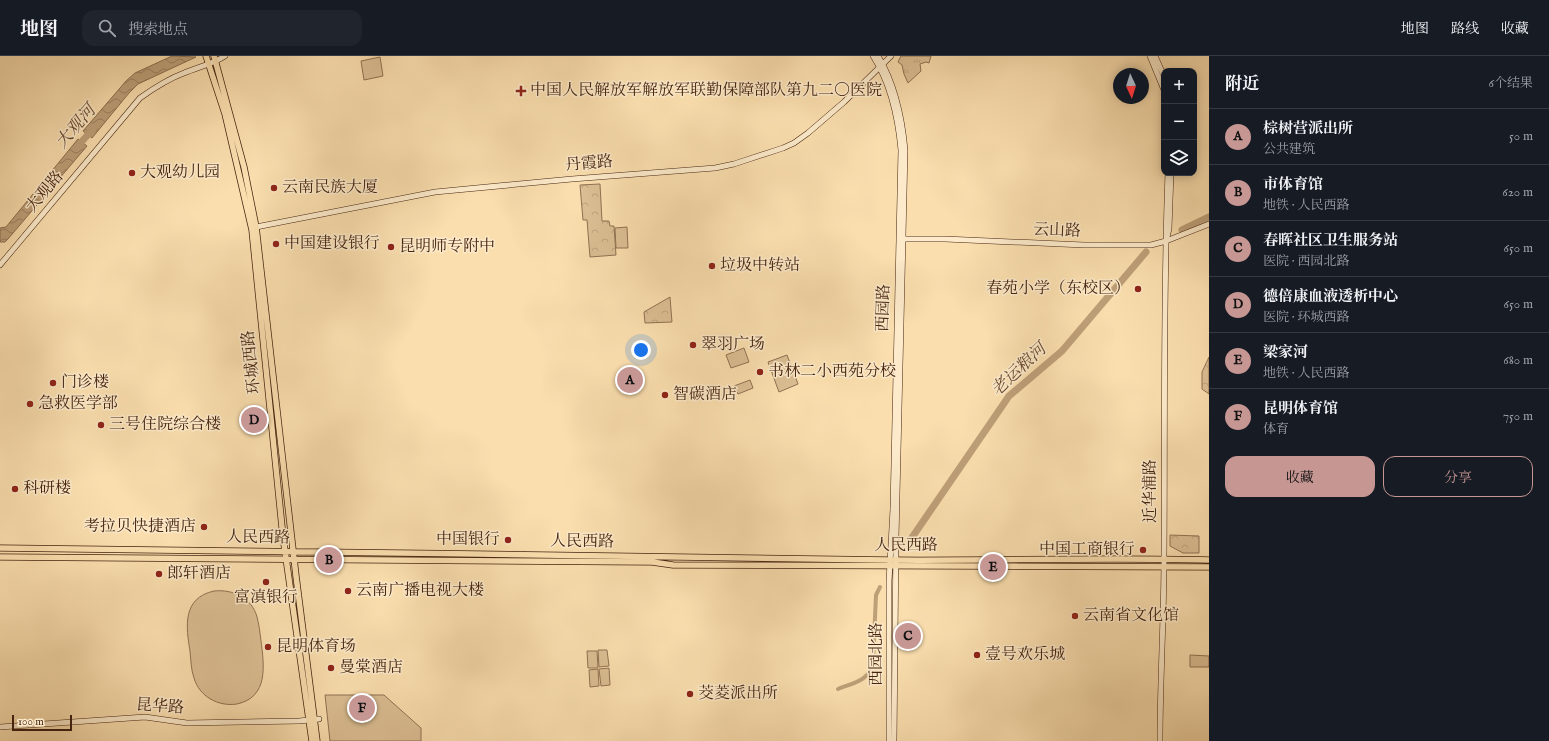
<!DOCTYPE html>
<html lang="zh">
<meta charset="utf-8">
<style>
body{margin:0;font-family:"IM FELL English","Noto Serif SC",serif;background:#20242c;color:#f1f3f6}
.controls{position:absolute;right:12px;top:12px;display:grid;overflow:hidden;border-radius:8px;box-shadow:0 2px 10px #0003}
.controls button{width:36px;height:36px;display:grid;place-items:center;padding:0;border:0;border-bottom:1px solid #363941;background:#171b24;color:#f1f3f6;font:20px sans-serif}
.compass{position:absolute;left:1113px;top:12px;width:36px;height:36px;border-radius:50%;background:#171b24;box-shadow:0 2px 10px #0003;rotate:176deg}
.scale{position:absolute;left:12px;bottom:10px;width:60px;box-sizing:border-box;padding-left:4px;border:2px solid #462410;border-top:0;font-size:11px;line-height:14px;white-space:nowrap;color:#462410;-webkit-text-stroke:3px #fceaca;paint-order:stroke}
.you{position:absolute;left:641px;top:294px;width:14px;height:14px;margin:-10px;border:3px solid #fff;border-radius:50%;background:#1a73e8;box-shadow:0 0 0 6px #1a73e833}
.badge{display:grid;place-items:center;width:26px;height:26px;border-radius:50%;background:#c59692;color:#111;font-size:13px;font-weight:700}
.pin{position:absolute;translate:-50% -50%;border:2px solid #fff;box-shadow:0 1px 4px #0006}
.list{margin:0;padding:0;list-style:none}
h2{display:flex;justify-content:space-between;align-items:center;height:52px;margin:0;padding:0 16px;font-size:17px}
h2 small{font-size:13px;font-weight:400;color:#9ea1a6}
.list li{display:grid;grid-template-columns:26px 1fr auto;gap:12px;align-items:center;box-sizing:border-box;height:56px;padding:0 16px;border-top:1px solid #363941}
.list b{display:block;font-size:15px;white-space:nowrap}
.list p{margin:0;font-size:13px;white-space:nowrap;color:#9ea1a6}
.list em{font-size:13px;font-style:normal;color:#9ea1a6}
.actions{display:flex;gap:8px;padding:12px 16px}
.actions a{flex:1;padding:9px 0;border:1px solid #c59692;border-radius:12px;text-align:center;font-size:14px;color:#c59692}
.actions .main{background:#c59692;color:#111}
.icon{flex:none;width:22px;height:22px;fill:none;stroke:currentColor;stroke-width:2;stroke-linecap:round;stroke-linejoin:round}
.map{position:relative;flex:none;width:1209px;height:685px;overflow:hidden}
header{display:flex;align-items:center;gap:24px;box-sizing:border-box;height:56px;padding:0 20px;background:#171b24;border-bottom:1px solid #363941}
header strong{font-size:19px}
nav{display:flex;gap:22px;margin-inline-start:auto;font-size:14px}
.search{width:280px;height:36px;background:#20242c;display:flex;align-items:center;gap:10px;box-sizing:border-box;padding:0 14px;border-radius:12px;color:#9ea1a6;font-size:15px}
main{display:flex}
aside{flex:1;background:#171b24}
.map>svg:first-child{display:block}
.grass{fill:url(#grass-tufts);stroke:#907152}
.park{fill:url(#park-crowns);stroke:#907152}
.pitch{fill:#dbbe93;stroke:#907152}
.water{fill:url(#water-waves);stroke:#8d6e4e}
.lines{fill:none;stroke-linecap:round;stroke-linejoin:round}
.canal{stroke:#bd9f78;stroke-width:4}
.river{stroke:#bd9f78;stroke-width:7}
.secondary-casing{stroke:#462410;stroke-width:6}
.primary-casing{stroke:#462410;stroke-width:7}
.secondary{stroke:#fceaca;stroke-width:5}
.primary{stroke:#fadeae;stroke-width:5.5}
.poi-dot{fill:#8f2418;stroke:#fceaca;stroke-width:1.5}
.labels{text-anchor:middle;dominant-baseline:central;stroke-width:3;stroke-linejoin:round;paint-order:stroke}
.poi-label{font-size:16px;fill:#462410;stroke:#fceaca;text-anchor:start}
.street-label{font-size:16px;fill:#462410;stroke:#fceaca}
.water-label{font-size:17px;font-style:italic;fill:#6a492f;stroke:#fceaca}
</style>
<header>
<strong>地图</strong>
<div class="search"><svg class="icon" aria-label="search" viewBox="0 0 24 24"><circle cx="10" cy="10" r="6"/><path d="M15 15l6 6"/></svg>搜索地点</div>
<nav><a>地图</a><a>路线</a><a>收藏</a></nav>
</header>
<main>
<div class="map">
<svg width="1209" height="685" viewBox="0 0 1209 685">
<defs>
<pattern id="grass-tufts" width="24" height="20" patternUnits="userSpaceOnUse"><rect width="24" height="20" fill="#dbbe93"/><path d="M3 7l-1-3M5 7V3M7 7l1-3M15 17l-1-3M17 17v-4M19 17l1-3" fill="none" stroke="#bda37e"/></pattern>
<pattern id="park-crowns" width="20" height="18" patternUnits="userSpaceOnUse"><rect width="20" height="18" fill="#dbbe93"/><path d="M2 6a3 3 0 1 1 6 0M12 15a3 3 0 1 1 6 0" fill="none" stroke="#bda37e"/></pattern>
<pattern id="water-waves" width="16" height="10" patternUnits="userSpaceOnUse"><rect width="16" height="10" fill="#bd9f78"/><path d="M0 5q4-4 8 0t8 0" fill="none" stroke="#9b8161"/></pattern>
</defs>
<rect width="100%" height="100%" fill="#fadeae"/>
<filter id="stains"><feTurbulence type="fractalNoise" baseFrequency=".005" numOctaves="4"/><feColorMatrix values="0 0 0 0 .2 0 0 0 0 .09 0 0 0 0 .02 0 0 0 .5 -.17"/></filter>
<radialGradient id="worn" r=".72"><stop offset=".6" stop-color="#630" stop-opacity="0"/><stop offset="1" stop-color="#630" stop-opacity=".3"/></radialGradient>
<path class="grass" d="M901,0H931L929,7L926,6L920,8L921,15L908,27L904,18L902,9L898,6Z"/>
<path class="park" d="M600,128L602,165H609L610,170H614L616,199L590,201L587,164H583L580,129Z
M670,241L672,266L645,267L644,256Z
M1209,301V338L1202,333V316Z
M1170,479L1199,480V497H1183L1170,490Z"/>
<path class="pitch" d="M380,1L383,20L364,24L361,5Z
M627,171L628,192H616L615,172Z
M744,292L749,306L731,312L726,299Z
M787,299L798,328L779,336L768,306Z
M750,324L753,332L738,338L734,330Z
M214,535C233,533 252,542 257,561C259,568 260,577 261,585C264,609 269,641 237,648C218,651 199,640 194,622C191,614 191,604 190,595C186,571 182,542 214,535Z
M598,594H607L609,610L599,611Z
M587,595H597L598,612H588Z
M1190,599L1209,600V611H1190Z
M609,612L610,629L601,630L599,613Z
M598,613L599,630L590,631L589,614Z
M325,639H384L421,672V685H330Z"/>
<path class="water" d="M172,0L196,1L138,28L129,37L92,82L83,75L126,25L135,17Z
M78,83L87,90L8,183L5,186H0V172L6,171Z"/>
<g class="lines">
<path class="canal" d="M838,633C853,627 871,624 873,606L876,539L880,531"/>
<path class="river" d="M76,92L93,73
M1182,174L1209,161
M911,483L1009,340L1062,295L1146,196"/>
<g class="secondary-casing">
<path id="secondary" d="M873,0C891,28 898,61 901,94L893,453L889,525V685
M878,0C895,28 902,61 905,94L896,482L894,685
M1150,0L1164,34
M1155,0L1164,20
M256,171L435,136L572,123L715,112L734,108L783,92L794,87L808,77L844,46L891,0
M1167,181L1169,173L1171,117
M900,183H945L1084,189H1151L1166,185L1209,168
M0,209L140,42C154,32 168,23 184,17C198,11 213,8 225,0
M0,671L145,661L187,667L299,665L319,663
M1160,685C1160,624 1164,562 1164,501C1165,373 1163,245 1168,117"/>
</g>
<g class="primary-casing">
<path id="primary" d="M206,0L225,58L252,174L283,481L312,685
M214,0L244,111L256,171L296,520L317,685
M0,492C296,495 591,500 887,504C994,505 1102,501 1209,504
M0,501L652,506L673,509L1209,511"/>
</g>
<use href="#secondary" class="secondary"/>
<use href="#primary" class="primary"/>
</g>
<g class="poi-dot">
<path d="M519 29h4v4h4v4h-4v4h-4v-4h-4v-4h4z"/>
<circle cx="132" cy="117" r="4"/>
<circle cx="274" cy="132" r="4"/>
<circle cx="276" cy="188" r="4"/>
<circle cx="391" cy="191" r="4"/>
<circle cx="712" cy="210" r="4"/>
<circle cx="1138" cy="233" r="4"/>
<circle cx="693" cy="289" r="4"/>
<circle cx="760" cy="316" r="4"/>
<circle cx="53" cy="327" r="4"/>
<circle cx="665" cy="339" r="4"/>
<circle cx="30" cy="348" r="4"/>
<circle cx="101" cy="369" r="4"/>
<circle cx="15" cy="433" r="4"/>
<circle cx="204" cy="471" r="4"/>
<circle cx="508" cy="484" r="4"/>
<circle cx="1143" cy="494" r="4"/>
<circle cx="159" cy="518" r="4"/>
<circle cx="266" cy="526" r="4"/>
<circle cx="348" cy="535" r="4"/>
<circle cx="1075" cy="560" r="4"/>
<circle cx="268" cy="591" r="4"/>
<circle cx="977" cy="599" r="4"/>
<circle cx="331" cy="612" r="4"/>
<circle cx="690" cy="638" r="4"/>
</g>
<g class="labels">
<g class="poi-label">
<text x="530" y="35">中国人民解放军解放军联勤保障部队第九二〇医院</text>
<text x="140" y="117">大观幼儿园</text>
<text x="282" y="132">云南民族大厦</text>
<text x="284" y="188">中国建设银行</text>
<text x="399" y="191">昆明师专附中</text>
<text x="720" y="210">垃圾中转站</text>
<text x="1130" y="233" text-anchor="end">春苑小学（东校区）</text>
<text x="701" y="289">翠羽广场</text>
<text x="768" y="316">书林二小西苑分校</text>
<text x="61" y="327">门诊楼</text>
<text x="673" y="339">智碳酒店</text>
<text x="38" y="348">急救医学部</text>
<text x="109" y="369">三号住院综合楼</text>
<text x="23" y="433">科研楼</text>
<text x="196" y="471" text-anchor="end">考拉贝快捷酒店</text>
<text x="500" y="484" text-anchor="end">中国银行</text>
<text x="1135" y="494" text-anchor="end">中国工商银行</text>
<text x="167" y="518">郎轩酒店</text>
<text x="356" y="535">云南广播电视大楼</text>
<text x="266" y="542" text-anchor="middle">富滇银行</text>
<text x="1083" y="560">云南省文化馆</text>
<text x="276" y="591">昆明体育场</text>
<text x="985" y="599">壹号欢乐城</text>
<text x="339" y="612">曼棠酒店</text>
<text x="698" y="638">茭菱派出所</text>
</g>
<g class="street-label">
<text transform="translate(589 108) rotate(-5)">丹霞路</text>
<text transform="translate(45 136) rotate(-50)">大观路</text>
<text transform="translate(1057 175) rotate(2)">云山路</text>
<text transform="translate(884 252) rotate(-88)">西园路</text>
<text transform="translate(252 306) rotate(-96)">环城西路</text>
<text transform="translate(1151 435) rotate(-90)">近华浦路</text>
<text transform="translate(258 482) rotate(1)">人民西路</text>
<text transform="translate(582 486) rotate(1)">人民西路</text>
<text x="906" y="490">人民西路</text>
<text transform="translate(877 598) rotate(-90)">西园北路</text>
<text transform="translate(160 651) rotate(4)">昆华路</text>
</g>
<g class="water-label">
<text transform="translate(76 71) rotate(-49)">大观河</text>
<text transform="translate(1019 314) rotate(-43)">老运粮河</text>
</g>
</g>
<rect width="100%" height="100%" filter="url(#stains)"/>
<rect width="100%" height="100%" fill="url(#worn)"/>
</svg>
<div class="controls">
<button>+</button>
<button>−</button>
<button><svg class="icon" aria-label="layers" viewBox="0 0 24 24"><path d="M12 4l9 5-9 5-9-5zM3 14l9 5 9-5"/></svg></button>
</div>
<svg class="compass" viewBox="-18 -18 36 36"><path d="M0-13l5 13h-10z" fill="#e53935"/><path d="M0 13l5-13h-10z" fill="#9ea1a6"/></svg>
<div class="scale">100 m</div>
<div class="you"></div>
<div class="pin badge" style="left:630px;top:324px">A</div>
<div class="pin badge" style="left:329px;top:504px">B</div>
<div class="pin badge" style="left:908px;top:580px">C</div>
<div class="pin badge" style="left:254px;top:364px">D</div>
<div class="pin badge" style="left:993px;top:511px">E</div>
<div class="pin badge" style="left:362px;top:652px">F</div>
</div>
<aside>
<h2>附近<small>6个结果</small></h2>
<ul class="list">
<li><span class="badge">A</span><div><b>棕树营派出所</b><p>公共建筑</p></div><em>50 m</em></li>
<li><span class="badge">B</span><div><b>市体育馆</b><p>地铁 · 人民西路</p></div><em>620 m</em></li>
<li><span class="badge">C</span><div><b>春晖社区卫生服务站</b><p>医院 · 西园北路</p></div><em>650 m</em></li>
<li><span class="badge">D</span><div><b>德倍康血液透析中心</b><p>医院 · 环城西路</p></div><em>650 m</em></li>
<li><span class="badge">E</span><div><b>梁家河</b><p>地铁 · 人民西路</p></div><em>680 m</em></li>
<li><span class="badge">F</span><div><b>昆明体育馆</b><p>体育</p></div><em>750 m</em></li>
</ul>
<div class="actions"><a class="main">收藏</a><a>分享</a></div>
</aside>
</main>
